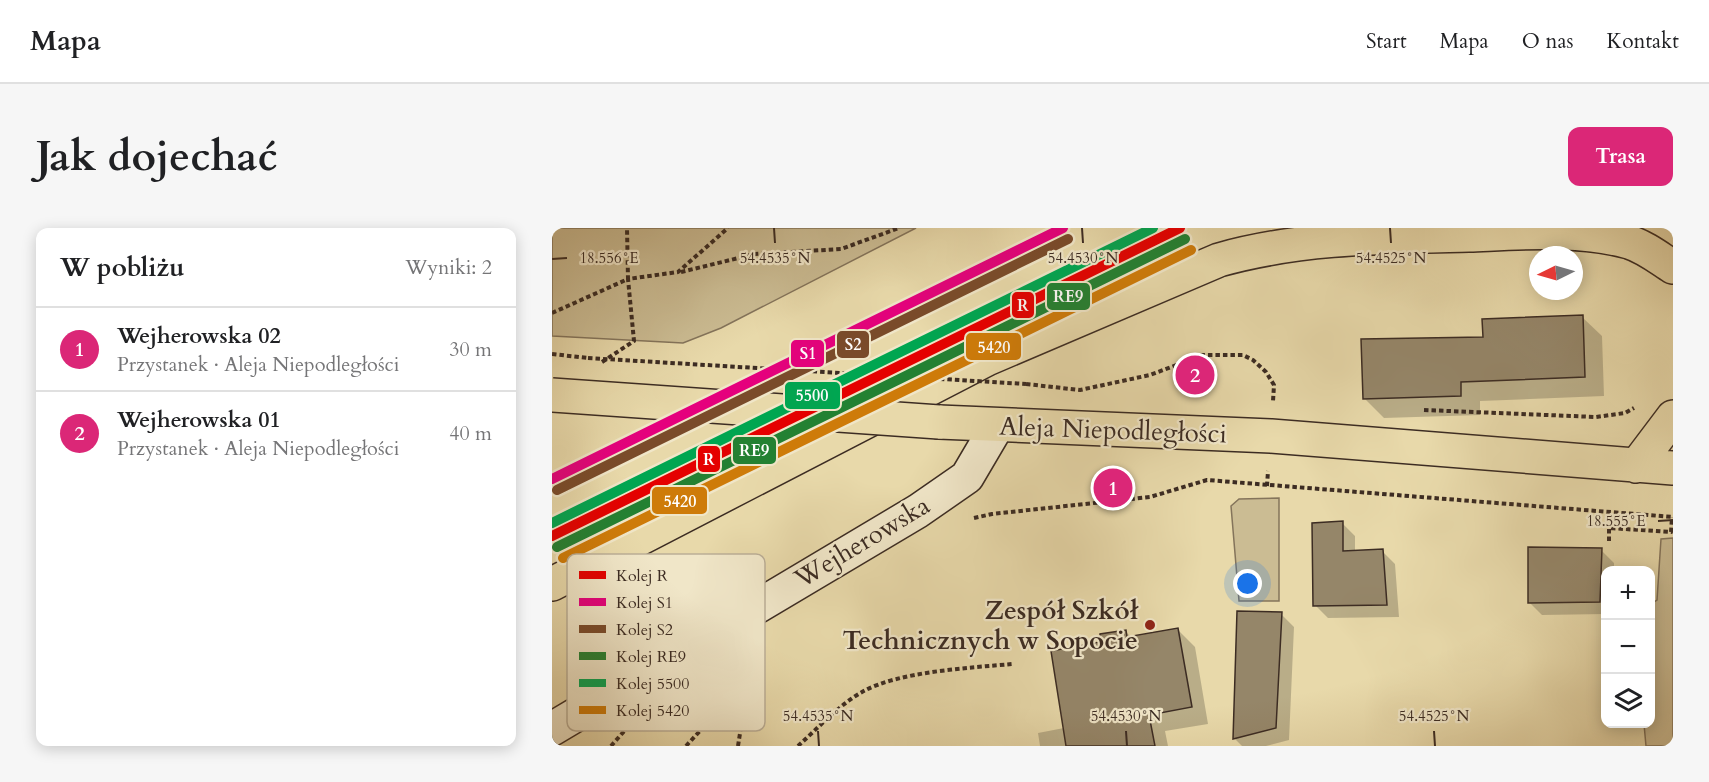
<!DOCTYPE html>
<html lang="pl">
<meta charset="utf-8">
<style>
body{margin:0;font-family:Cardo,serif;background:#f6f6f6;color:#202124}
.controls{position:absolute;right:18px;bottom:18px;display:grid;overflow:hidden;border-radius:12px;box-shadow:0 3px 15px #0003}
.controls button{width:54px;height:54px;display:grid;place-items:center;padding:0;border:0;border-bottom:2px solid #e0e0e0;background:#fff;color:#202124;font:30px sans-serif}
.compass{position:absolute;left:977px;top:18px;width:54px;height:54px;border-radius:50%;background:#fff;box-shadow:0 3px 15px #0003;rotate:265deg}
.you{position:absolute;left:696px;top:356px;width:21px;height:21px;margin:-15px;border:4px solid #fff;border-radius:50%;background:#1a73e8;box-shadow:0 0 0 9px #1a73e833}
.badge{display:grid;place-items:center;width:39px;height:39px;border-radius:50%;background:#db2777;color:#fff;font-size:20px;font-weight:700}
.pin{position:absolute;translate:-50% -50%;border:3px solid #fff;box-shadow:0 2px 6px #0006}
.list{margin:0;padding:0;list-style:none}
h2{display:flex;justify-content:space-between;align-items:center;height:78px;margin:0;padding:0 24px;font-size:26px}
h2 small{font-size:20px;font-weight:400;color:#757577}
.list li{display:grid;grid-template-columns:39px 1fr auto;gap:18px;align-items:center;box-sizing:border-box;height:84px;padding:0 24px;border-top:2px solid #e0e0e0}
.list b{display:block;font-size:22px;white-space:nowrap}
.list p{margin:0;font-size:20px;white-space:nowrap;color:#757577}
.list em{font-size:20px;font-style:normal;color:#757577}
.icon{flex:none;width:33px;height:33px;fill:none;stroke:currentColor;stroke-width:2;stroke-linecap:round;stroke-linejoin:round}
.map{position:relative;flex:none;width:1121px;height:518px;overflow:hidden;border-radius:12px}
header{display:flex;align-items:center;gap:36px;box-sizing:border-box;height:84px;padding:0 30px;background:#fff;border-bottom:2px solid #e0e0e0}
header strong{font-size:28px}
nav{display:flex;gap:33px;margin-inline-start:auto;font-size:21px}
.intro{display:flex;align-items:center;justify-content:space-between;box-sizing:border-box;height:144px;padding:0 36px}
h1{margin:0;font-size:42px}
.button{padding:15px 27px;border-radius:12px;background:#db2777;color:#fff;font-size:21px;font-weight:700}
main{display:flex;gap:36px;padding:0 36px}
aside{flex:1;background:#fff;border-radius:12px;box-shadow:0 3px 15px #0003}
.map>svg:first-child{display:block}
.green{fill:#cbbc93;stroke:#84745b;stroke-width:1.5}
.shadow{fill:#0003}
.building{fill:#958669;stroke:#3c2c23;stroke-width:1.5}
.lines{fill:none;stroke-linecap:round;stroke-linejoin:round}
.secondary-casing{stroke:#3c2c23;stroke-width:36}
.primary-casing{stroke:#3c2c23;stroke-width:36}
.path{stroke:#3c2c23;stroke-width:4;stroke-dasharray:4.5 3;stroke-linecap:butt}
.secondary{stroke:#f0e6c8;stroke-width:33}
.primary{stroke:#e8d9aa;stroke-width:33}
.primary-bridge-casing{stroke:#3c2c23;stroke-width:36;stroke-linecap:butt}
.path-bridge{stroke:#3c2c23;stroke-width:4;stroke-dasharray:4.5 3;stroke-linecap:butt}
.primary-bridge{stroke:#e8d9aa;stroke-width:33}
.rail-1-casing{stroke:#f0e6c8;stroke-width:15}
.rail-2-casing{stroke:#f0e6c8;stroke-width:15}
.rail-3-casing{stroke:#f0e6c8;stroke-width:15}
.rail-4-casing{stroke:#f0e6c8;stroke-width:15}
.rail-5-casing{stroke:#f0e6c8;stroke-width:15}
.rail-6-casing{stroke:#f0e6c8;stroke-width:15}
.rail-1{stroke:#e50000;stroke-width:10}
.rail-2{stroke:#e5007d;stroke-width:10}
.rail-3{stroke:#7a4b2a;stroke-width:10}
.rail-4{stroke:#238132;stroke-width:10}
.rail-5{stroke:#00a651;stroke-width:10}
.rail-6{stroke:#ce7b09;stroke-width:10}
.ticks{fill:none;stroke:#3c2c23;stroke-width:2}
.poi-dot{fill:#8f2418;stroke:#f0e6c8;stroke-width:2}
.labels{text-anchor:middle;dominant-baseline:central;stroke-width:4.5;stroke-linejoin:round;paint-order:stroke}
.street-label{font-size:26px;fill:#3c2c23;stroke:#f0e6c8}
.poi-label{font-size:26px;font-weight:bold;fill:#3c2c23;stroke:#f0e6c8;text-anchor:end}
.key{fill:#f0e6c8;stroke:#baae96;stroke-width:1.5}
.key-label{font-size:16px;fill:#3c2c23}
.ticks-label{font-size:15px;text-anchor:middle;fill:#3c2c23;stroke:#f0e6c8;stroke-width:4.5;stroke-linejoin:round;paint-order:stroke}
.line-badge{stroke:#f0e6c8;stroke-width:2}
.badge-label{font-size:16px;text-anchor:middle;font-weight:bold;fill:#fff}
</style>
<header>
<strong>Mapa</strong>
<nav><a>Start</a><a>Mapa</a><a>O nas</a><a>Kontakt</a></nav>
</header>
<div class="intro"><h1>Jak dojechać</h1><a class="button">Trasa</a></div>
<main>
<aside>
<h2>W pobliżu<small>Wyniki: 2</small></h2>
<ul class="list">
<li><span class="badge">1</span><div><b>Wejherowska 02</b><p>Przystanek · Aleja Niepodległości</p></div><em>30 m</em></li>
<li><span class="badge">2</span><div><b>Wejherowska 01</b><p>Przystanek · Aleja Niepodległości</p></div><em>40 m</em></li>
</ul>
</aside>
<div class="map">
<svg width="1121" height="518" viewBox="0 0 1121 518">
<rect width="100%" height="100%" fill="#e8d9aa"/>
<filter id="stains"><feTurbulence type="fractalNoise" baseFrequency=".00333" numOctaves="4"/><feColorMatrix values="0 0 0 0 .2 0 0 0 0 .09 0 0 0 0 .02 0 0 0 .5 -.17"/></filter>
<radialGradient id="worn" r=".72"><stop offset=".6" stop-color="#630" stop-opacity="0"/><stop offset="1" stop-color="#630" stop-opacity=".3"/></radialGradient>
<path class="green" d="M0,0H364L169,100L131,115L0,108Z
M727,270V373H687L679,278L687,271Z
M1121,310V518H1094L1092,496H1098L1099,376L1105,372L1109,311Z"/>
<path class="shadow" d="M1030,89L1050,108L1052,168L928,173V187L832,190L812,170L932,110Z
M790,295L803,308V324L830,323L843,336L847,389L776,390L763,377Z
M1049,322L1062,335V343H1054V386L990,387L977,374Z
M729,386L742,399L737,512L714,518H690L682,510Z
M626,402L643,419L656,496L613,503L616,518H488L486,505L512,500L550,415L573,403L580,410Z"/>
<path class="building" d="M1031,87L1033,149L909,154V168L811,171L809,111L931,109L930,91Z
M791,293V323L831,321L835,377L761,378L760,295Z
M976,319L1050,320L1048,374L976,375Z
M685,383L730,384L724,500L681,511Z
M626,400L640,479L597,487L603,518H514L499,423L548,414V406L574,402L575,409Z"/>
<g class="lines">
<g class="secondary-casing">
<path id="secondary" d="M0,501L366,283L415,249L445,198"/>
</g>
<g class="primary-casing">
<path id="primary" d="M387,194L719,208L1121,240
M1084,238L1121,189
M0,356L435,131L667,32C748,9 833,9 917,7C968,5 1027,0 1077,14C1093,19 1107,30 1121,39"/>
</g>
<path class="path" d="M129,44L203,26L289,21L347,0
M0,85L76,51L75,0
M0,126L36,130
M50,134L82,113L76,51L126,44L176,0
M474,156L528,162L598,147L651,127H691L701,132L714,144L722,157L721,173
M872,182L1044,189L1073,185L1082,180
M715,258L716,243
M422,290L440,286L598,269L655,252L1121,289
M1057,313V300L1119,304L1120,289
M59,518L75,500
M134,518L197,450
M186,518L201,424
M246,518C266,500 287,477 310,464C347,443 418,440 460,436"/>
<use href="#secondary" class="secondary"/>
<use href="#primary" class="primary"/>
<g class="primary-bridge-casing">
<path id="primary-bridge" d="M0,167L387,194"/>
</g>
<path class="path-bridge" d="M36,130L474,156"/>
<use href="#primary-bridge" class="primary-bridge"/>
<g class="rail-1-casing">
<path id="rail-1" d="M0,308L628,0"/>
</g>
<g class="rail-2-casing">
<path id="rail-2" d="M0,251L511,0"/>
</g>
<g class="rail-3-casing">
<path id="rail-3" d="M5,262L516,11"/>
</g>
<g class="rail-4-casing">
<path id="rail-4" d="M5,319L633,11"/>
</g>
<g class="rail-5-casing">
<path id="rail-5" d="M0,295L601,0"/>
</g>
<g class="rail-6-casing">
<path id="rail-6" d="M11,330L639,22"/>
</g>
<use href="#rail-1" class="rail-1"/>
<use href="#rail-2" class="rail-2"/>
<use href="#rail-3" class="rail-3"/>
<use href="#rail-4" class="rail-4"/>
<use href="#rail-5" class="rail-5"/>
<use href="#rail-6" class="rail-6"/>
</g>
<path class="ticks" d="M222,0L223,15M530,0L531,15M838,0L839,15M0,31L15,30M1106,293L1121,292M266,503L267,518M574,503L575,518M882,503L883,518"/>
<circle class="poi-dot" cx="598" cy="397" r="6"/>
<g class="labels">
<g class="street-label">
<text transform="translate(561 202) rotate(2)">Aleja Niepodległości</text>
<text transform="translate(310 314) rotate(-31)">Wejherowska</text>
</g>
<g class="poi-label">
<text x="586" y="382">Zespół Szkół<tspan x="586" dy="30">Technicznych w Sopocie</tspan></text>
</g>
</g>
<rect x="15" y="326" width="198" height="177" rx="9" class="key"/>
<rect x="27" y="343" width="27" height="8" fill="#e50000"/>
<rect x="27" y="370" width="27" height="8" fill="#e5007d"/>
<rect x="27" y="397" width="27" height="8" fill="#7a4b2a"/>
<rect x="27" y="424" width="27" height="8" fill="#238132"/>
<rect x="27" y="451" width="27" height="8" fill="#00a651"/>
<rect x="27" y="478" width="27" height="8" fill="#ce7b09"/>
<g class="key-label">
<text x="64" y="353">Kolej R</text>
<text x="64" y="380">Kolej S1</text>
<text x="64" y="407">Kolej S2</text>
<text x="64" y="434">Kolej RE9</text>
<text x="64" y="461">Kolej 5500</text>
<text x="64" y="488">Kolej 5420</text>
</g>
<g class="ticks-label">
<text x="57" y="35">18.556°E</text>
<text x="223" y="35">54.4535°N</text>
<text x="531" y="35">54.4530°N</text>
<text x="839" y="35">54.4525°N</text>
<text x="1064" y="298">18.555°E</text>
<text x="266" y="493">54.4535°N</text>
<text x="574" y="493">54.4530°N</text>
<text x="882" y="493">54.4525°N</text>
</g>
<g class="line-badge">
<rect x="494" y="54" width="45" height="29" rx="6" fill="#238132"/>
<rect x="459" y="63" width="24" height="28" rx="6" fill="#e50000"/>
<rect x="284" y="102" width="34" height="29" rx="6" fill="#7a4b2a"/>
<rect x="413" y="104" width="57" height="29" rx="6" fill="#ce7b09"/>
<rect x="238" y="111" width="35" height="29" rx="6" fill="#e5007d"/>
<rect x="232" y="153" width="57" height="29" rx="6" fill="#00a651"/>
<rect x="180" y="208" width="45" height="29" rx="6" fill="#238132"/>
<rect x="145" y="217" width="24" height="28" rx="6" fill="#e50000"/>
<rect x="99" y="258" width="57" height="29" rx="6" fill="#ce7b09"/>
</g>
<g class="badge-label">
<text x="516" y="74">RE9</text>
<text x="471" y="83">R</text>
<text x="301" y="122">S2</text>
<text x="442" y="125">5420</text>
<text x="256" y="131">S1</text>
<text x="260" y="173">5500</text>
<text x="202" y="228">RE9</text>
<text x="157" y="237">R</text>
<text x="128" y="279">5420</text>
</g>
<rect width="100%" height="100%" filter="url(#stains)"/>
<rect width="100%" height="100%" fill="url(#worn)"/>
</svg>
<div class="controls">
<button>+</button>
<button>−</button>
<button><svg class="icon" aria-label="layers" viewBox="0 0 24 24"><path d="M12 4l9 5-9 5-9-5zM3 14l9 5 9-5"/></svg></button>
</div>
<svg class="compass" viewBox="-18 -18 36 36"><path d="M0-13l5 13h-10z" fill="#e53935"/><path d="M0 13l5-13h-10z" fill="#757577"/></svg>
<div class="you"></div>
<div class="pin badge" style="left:561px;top:260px">1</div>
<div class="pin badge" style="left:643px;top:147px">2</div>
</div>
</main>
